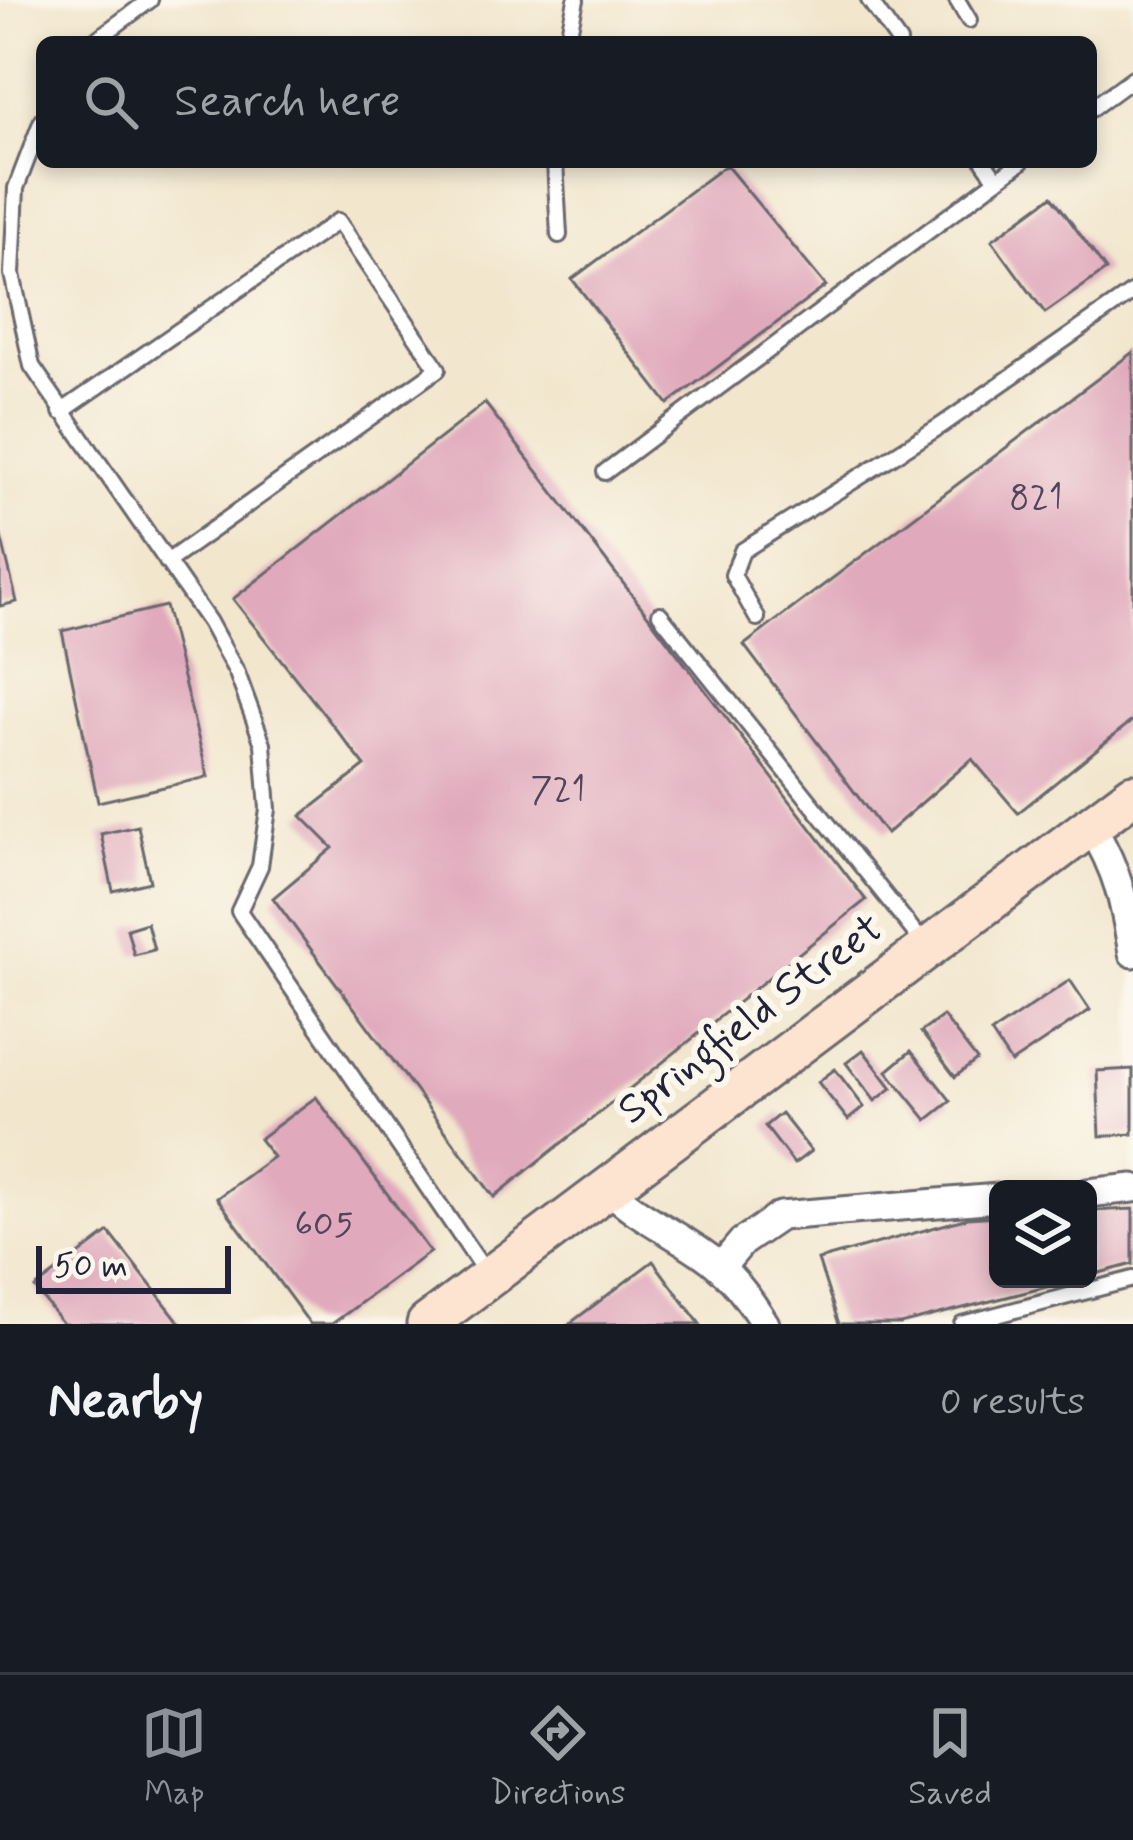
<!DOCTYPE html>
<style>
body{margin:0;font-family:Mynerve,sans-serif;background:#20242c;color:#f1f3f6}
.controls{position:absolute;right:36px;bottom:36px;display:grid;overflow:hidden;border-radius:18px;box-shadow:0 6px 18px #0003}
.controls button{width:108px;height:108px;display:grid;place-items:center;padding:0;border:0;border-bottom:3px solid #363941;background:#171b24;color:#f1f3f6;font:60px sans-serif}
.scale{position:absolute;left:36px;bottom:30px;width:195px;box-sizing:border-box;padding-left:12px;border:6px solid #22223b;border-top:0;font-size:33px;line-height:42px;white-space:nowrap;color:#22223b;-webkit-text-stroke:9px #fbf7ec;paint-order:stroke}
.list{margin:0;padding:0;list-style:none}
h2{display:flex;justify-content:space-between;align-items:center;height:156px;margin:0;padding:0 48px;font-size:51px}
h2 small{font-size:39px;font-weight:400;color:#9ea1a6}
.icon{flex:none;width:66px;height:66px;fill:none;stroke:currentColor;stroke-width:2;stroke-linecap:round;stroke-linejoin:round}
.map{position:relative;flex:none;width:1133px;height:1324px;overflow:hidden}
.search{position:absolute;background:#171b24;box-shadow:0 6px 18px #0003;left:36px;right:36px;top:36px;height:132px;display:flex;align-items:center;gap:30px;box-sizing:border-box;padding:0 42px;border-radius:18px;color:#9ea1a6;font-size:45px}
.sheet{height:348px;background:#171b24}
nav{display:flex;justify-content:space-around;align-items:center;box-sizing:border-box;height:168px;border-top:3px solid #363941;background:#171b24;font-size:33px;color:#9ea1a6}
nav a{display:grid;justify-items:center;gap:6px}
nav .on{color:#8c9099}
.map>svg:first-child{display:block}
.building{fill:#e0a9bc}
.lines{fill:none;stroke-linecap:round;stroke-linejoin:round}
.lane-casing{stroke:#6b676e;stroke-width:20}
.street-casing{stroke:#6b676e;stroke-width:33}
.secondary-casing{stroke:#6b676e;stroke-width:45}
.lane{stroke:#fff;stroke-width:14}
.street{stroke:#fff;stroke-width:27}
.secondary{stroke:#fde4d1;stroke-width:39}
.labels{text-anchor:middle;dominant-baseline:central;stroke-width:12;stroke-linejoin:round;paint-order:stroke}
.number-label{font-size:36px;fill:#52445b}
.street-label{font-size:42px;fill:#22223b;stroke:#fbf7ec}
</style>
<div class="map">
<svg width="1133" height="1324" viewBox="0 0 1133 1324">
<rect width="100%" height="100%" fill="#fbf7ec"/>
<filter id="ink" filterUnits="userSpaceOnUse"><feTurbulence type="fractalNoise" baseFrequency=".00833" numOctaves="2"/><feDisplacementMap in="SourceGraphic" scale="24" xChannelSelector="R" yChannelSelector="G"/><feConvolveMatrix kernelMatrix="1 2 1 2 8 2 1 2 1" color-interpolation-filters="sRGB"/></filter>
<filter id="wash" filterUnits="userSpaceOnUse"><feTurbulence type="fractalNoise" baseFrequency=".004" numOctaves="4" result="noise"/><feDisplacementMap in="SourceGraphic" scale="48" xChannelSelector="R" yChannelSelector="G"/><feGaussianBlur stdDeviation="2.7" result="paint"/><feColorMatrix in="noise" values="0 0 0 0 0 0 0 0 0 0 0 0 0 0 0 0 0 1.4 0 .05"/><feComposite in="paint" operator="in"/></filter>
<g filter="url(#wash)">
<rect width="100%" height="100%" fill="#f2e6cd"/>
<g id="blocks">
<path class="building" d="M726,165L826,286L668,404L572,279Z
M1052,196L1106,270L1045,313L992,240Z
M1133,352V720L1018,813L972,759L886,834L744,645Z
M485,403L866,900L494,1197L273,898L333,848L301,816L365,766L233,599Z
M0,532L17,602L0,606Z
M165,606L208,777L98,802L62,631Z
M138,826L150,882L113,891L101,834Z
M147,923L154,950L134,955L127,929Z
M1070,980L1090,1010L1011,1063L991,1033Z
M943,1016L977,1060L955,1077L921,1032Z
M863,1050L892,1088L875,1101L846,1063Z
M911,1051L951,1101L927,1120L887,1071Z
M835,1069L864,1107L848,1120L818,1082Z
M1133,1069V1134L1100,1136L1097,1071Z
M316,1097L430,1252L332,1324H310L217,1198L273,1157L259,1139Z
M781,1113L811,1151L794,1164L765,1126Z
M1133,1209V1264L1088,1276V1211Z
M998,1216V1279L1070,1281L900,1324H839L818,1260L968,1218Z
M109,1232L181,1324H63L35,1288Z
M653,1261L700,1324H569Z"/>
</g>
</g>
<g filter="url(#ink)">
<use href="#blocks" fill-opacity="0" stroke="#6b676e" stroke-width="3"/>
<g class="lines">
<g class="lane-casing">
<path id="lane" d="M869,0L899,42
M957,0L969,20
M93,42L150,0
M567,42L576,0
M1091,109L1133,78
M42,120L16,188L12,274L32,366L209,622L237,673L263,744L268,809L260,866L239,911L486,1273
M555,162L559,235
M984,162L997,180
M61,412L338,221L438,369L167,562
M605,472L1021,162
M660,614L924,944
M757,618L733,575L742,551L942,425L1133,292
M962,1324L1133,1279"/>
</g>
<g class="street-casing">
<path id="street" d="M1091,826C1119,873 1124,901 1133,953
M608,1188C635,1215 671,1231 702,1253C729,1271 748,1297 765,1324
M1088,1193L1133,1188
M721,1267L742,1242L780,1216L998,1198"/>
</g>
<g class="secondary-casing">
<path id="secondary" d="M427,1324L1133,794"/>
</g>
<use href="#lane" class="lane"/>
<use href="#street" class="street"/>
<use href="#secondary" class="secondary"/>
</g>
</g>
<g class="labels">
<g class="number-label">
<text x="1036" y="499">821</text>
<text x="558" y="791">721</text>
<text x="324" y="1225">605</text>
</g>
<g class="street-label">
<text transform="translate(751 1020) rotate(-37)">Springfield Street</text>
</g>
</g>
</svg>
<div class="controls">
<button><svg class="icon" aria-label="layers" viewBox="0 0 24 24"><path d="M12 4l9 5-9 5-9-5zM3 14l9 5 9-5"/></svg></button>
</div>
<div class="scale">50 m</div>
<div class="search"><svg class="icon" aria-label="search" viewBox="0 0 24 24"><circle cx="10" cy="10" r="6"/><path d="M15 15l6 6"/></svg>Search here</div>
</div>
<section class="sheet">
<h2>Nearby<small>0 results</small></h2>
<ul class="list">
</ul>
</section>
<nav>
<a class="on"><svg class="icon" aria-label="map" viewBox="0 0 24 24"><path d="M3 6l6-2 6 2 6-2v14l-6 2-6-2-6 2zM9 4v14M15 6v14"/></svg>Map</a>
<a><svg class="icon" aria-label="directions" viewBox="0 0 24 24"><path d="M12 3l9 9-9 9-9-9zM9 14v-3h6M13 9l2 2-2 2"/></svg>Directions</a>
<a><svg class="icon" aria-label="saved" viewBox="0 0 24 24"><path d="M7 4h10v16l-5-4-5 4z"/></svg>Saved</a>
</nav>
